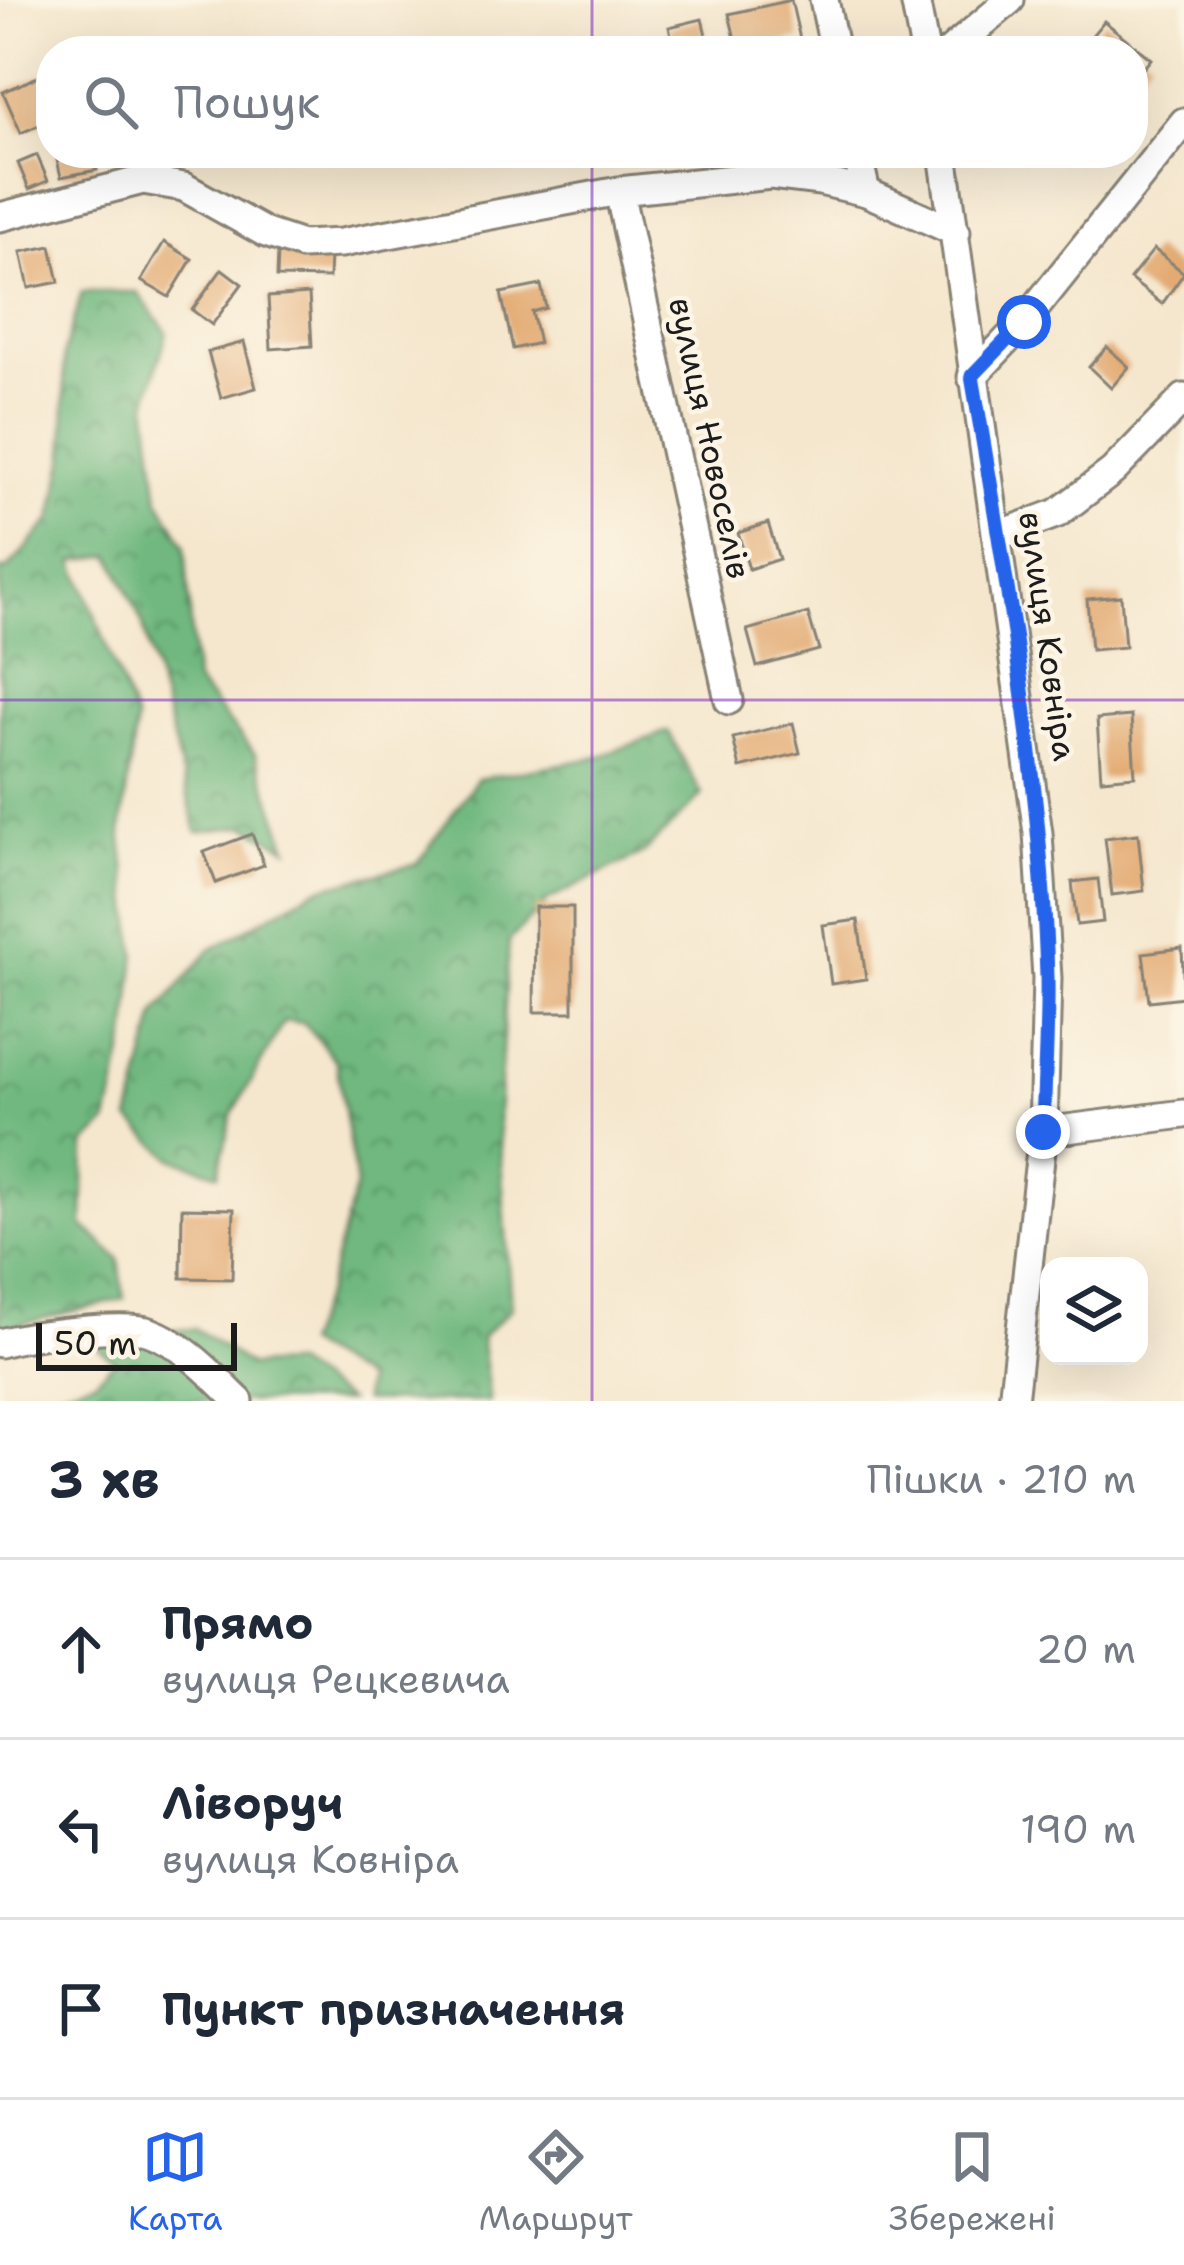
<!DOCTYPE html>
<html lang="uk">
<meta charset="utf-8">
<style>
body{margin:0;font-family:"Shantell Sans",sans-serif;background:#f2f2f3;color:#1f2937}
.controls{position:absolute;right:36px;bottom:36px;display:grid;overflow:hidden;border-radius:24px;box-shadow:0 12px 48px #0002}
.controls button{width:108px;height:108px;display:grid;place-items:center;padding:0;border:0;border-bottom:3px solid #e0e1e3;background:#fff;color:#1f2937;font:60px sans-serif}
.scale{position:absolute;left:36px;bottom:30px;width:201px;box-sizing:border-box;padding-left:12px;border:6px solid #1c1c1c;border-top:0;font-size:33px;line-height:42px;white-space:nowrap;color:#1c1c1c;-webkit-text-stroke:9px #fcf5e5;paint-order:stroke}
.stop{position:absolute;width:36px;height:36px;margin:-27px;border:9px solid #2563eb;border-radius:50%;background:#fff}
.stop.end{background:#2563eb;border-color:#fff;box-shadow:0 3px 12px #0008}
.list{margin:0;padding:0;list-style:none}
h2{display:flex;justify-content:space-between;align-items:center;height:156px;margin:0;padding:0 48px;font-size:51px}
h2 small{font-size:39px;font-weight:400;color:#747a83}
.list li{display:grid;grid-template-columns:78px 1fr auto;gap:36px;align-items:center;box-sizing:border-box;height:180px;padding:0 48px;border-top:3px solid #e0e1e3}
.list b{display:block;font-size:45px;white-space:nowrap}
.list p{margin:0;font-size:39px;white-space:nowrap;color:#747a83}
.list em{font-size:39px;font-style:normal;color:#747a83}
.icon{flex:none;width:66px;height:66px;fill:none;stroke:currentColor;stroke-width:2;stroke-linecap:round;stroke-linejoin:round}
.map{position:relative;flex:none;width:1184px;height:1401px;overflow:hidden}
.search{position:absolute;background:#fff;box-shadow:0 12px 48px #0002;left:36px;right:36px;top:36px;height:132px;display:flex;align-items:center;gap:30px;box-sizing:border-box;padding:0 42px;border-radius:48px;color:#747a83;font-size:45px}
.sheet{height:696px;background:#fff}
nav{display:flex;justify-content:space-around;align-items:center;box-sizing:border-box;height:168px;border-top:3px solid #e0e1e3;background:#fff;font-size:33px;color:#747a83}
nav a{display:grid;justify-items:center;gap:6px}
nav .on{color:#2563eb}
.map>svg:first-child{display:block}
.forest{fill:url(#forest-crowns);stroke:#466a4e;stroke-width:3}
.building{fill:#e3ab73}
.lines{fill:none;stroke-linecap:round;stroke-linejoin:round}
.minor-casing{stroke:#888275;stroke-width:33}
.minor{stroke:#fff;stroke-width:27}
.route{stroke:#2563eb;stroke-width:15}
.grid{fill:none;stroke:#7b2cbf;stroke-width:3;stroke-opacity:0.55}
.labels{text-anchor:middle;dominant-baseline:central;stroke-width:9;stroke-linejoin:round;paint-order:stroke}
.street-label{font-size:33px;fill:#1c1c1c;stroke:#fcf5e5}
</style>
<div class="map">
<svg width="1184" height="1401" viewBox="0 0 1184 1401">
<defs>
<pattern id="forest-crowns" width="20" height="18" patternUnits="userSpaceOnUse" patternTransform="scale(3)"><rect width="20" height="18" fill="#6fb87f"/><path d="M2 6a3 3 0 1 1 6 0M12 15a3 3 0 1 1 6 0" fill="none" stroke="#5a9567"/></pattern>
</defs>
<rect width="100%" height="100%" fill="#fcf5e5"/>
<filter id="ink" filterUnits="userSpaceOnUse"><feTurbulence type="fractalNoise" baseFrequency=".00833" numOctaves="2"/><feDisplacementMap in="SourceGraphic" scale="24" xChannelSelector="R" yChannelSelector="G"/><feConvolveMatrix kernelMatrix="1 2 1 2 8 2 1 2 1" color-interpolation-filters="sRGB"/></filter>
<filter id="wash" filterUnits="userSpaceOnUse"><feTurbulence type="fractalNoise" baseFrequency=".004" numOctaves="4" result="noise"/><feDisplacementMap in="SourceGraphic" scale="48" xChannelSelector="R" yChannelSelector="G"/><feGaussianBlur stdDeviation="2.7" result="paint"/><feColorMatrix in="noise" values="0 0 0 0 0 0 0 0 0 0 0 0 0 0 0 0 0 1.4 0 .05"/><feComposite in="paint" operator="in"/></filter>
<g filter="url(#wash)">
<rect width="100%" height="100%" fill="#f5e7ce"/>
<path class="forest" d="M82,292H137L167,332L147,403L159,499L185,545L195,681L255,754L288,848L245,826L197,832L142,622L111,555L74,561L136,721L121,831L136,954L127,1036L108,1122L85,1145L83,1225L119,1259L124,1299L0,1329V570H7L52,519L65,456L64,353Z
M668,731L702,795L645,852L547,901L509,941L498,1116L511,1309L481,1337L490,1401H363L365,1380L304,1344L326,1291L356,1185L336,1061L304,1023L284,1021L232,1115L218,1174L172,1158L130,1120L156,1014L209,951L315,889L417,864L477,779L595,758Z
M196,1329L250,1366L292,1364L348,1401H27L95,1380L115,1361L88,1340L134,1331Z"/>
<g id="blocks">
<path class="building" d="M791,0L800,39L738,51L729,14Z
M702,19L710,51H675L669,27Z
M1104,21L1151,59L1133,81V51H1079Z
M42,75L51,97V120L21,133L3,92Z
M94,153L97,170L61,177L56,155Z
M37,155L48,181L29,189L18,163Z
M164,242L192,259L169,297L141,281Z
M51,246L59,282L29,288L21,252Z
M1154,249L1184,273L1162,304L1130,279Z
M278,251L330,253L329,278L277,277Z
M222,269L242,284L212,325L192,310Z
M541,285L546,308L532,312L539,343L513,349L501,293Z
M309,294L312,346L271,349L268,297Z
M244,342L256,388L221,398L208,352Z
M1107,347L1129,367L1111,388L1089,367Z
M768,523L779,559L749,569L738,533Z
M1121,596L1125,647L1091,650L1087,599Z
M808,613L819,650L757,667L747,630Z
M1131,716L1135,776L1101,779L1097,719Z
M793,723L800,753L740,768L733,738Z
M252,834L264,865L216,883L204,852Z
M1138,834L1144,891L1112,895L1105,838Z
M1098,879L1103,922L1077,925L1072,882Z
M535,907H573V1012H534Z
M858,920L866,979L831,984L823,925Z
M1182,948L1184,997L1149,1001L1143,953Z
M182,1208L234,1209L232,1279L181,1278Z"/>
</g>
</g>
<g filter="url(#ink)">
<use href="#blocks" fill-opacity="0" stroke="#888275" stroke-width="3"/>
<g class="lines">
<g class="minor-casing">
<path id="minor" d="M824,0L835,51
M915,0L925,51
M950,51L1010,0
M857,153L866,192
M943,153L1038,833L1047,978L1043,1132L1013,1401
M619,191L729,700
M0,217L143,180L184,187L266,233L302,245L341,243L619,191L771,175L820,181L866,192L956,232
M972,377L1024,322L1184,122
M999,535L1058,513L1113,471L1184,398
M1043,1132L1184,1114
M0,1343C27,1335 125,1323 150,1332C185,1345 213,1376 239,1401"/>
</g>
<use href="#minor" class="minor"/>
</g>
</g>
<g class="lines" filter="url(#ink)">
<path class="route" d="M1024,322L972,376C1006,574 1041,776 1047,976C1048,1028 1044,1080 1043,1132"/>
</g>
<path class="grid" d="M592,0V51M592,153V1401M0,700H1184"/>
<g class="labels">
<g class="street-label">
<text transform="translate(710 438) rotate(78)">вулиця Новоселів</text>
<text transform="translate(1048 636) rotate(82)">вулиця Ковніра</text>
</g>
</g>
</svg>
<div class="controls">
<button><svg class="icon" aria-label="layers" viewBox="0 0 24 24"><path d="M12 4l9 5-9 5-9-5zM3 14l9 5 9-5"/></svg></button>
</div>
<div class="scale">50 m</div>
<div class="stop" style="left:1024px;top:322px"></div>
<div class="stop end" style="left:1043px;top:1132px"></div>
<div class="search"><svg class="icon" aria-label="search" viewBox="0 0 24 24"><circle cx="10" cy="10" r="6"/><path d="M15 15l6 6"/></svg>Пошук</div>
</div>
<section class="sheet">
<h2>3 хв<small>Пішки · 210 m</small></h2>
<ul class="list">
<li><svg class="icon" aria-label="ahead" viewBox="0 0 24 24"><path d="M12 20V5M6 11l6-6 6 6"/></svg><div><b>Прямо</b><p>вулиця Рецкевича</p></div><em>20 m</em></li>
<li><svg class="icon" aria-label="left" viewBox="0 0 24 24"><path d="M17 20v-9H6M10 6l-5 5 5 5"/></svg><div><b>Ліворуч</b><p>вулиця Ковніра</p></div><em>190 m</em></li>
<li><svg class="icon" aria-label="arrive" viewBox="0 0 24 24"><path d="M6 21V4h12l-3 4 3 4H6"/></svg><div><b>Пункт призначення</b></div></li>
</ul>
</section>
<nav>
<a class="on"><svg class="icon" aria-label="map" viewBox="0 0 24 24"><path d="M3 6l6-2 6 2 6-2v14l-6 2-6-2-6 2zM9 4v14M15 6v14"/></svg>Карта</a>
<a><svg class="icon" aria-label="directions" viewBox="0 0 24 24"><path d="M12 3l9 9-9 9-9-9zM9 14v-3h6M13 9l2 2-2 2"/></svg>Маршрут</a>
<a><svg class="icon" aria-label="saved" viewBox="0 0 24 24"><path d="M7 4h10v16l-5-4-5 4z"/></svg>Збережені</a>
</nav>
